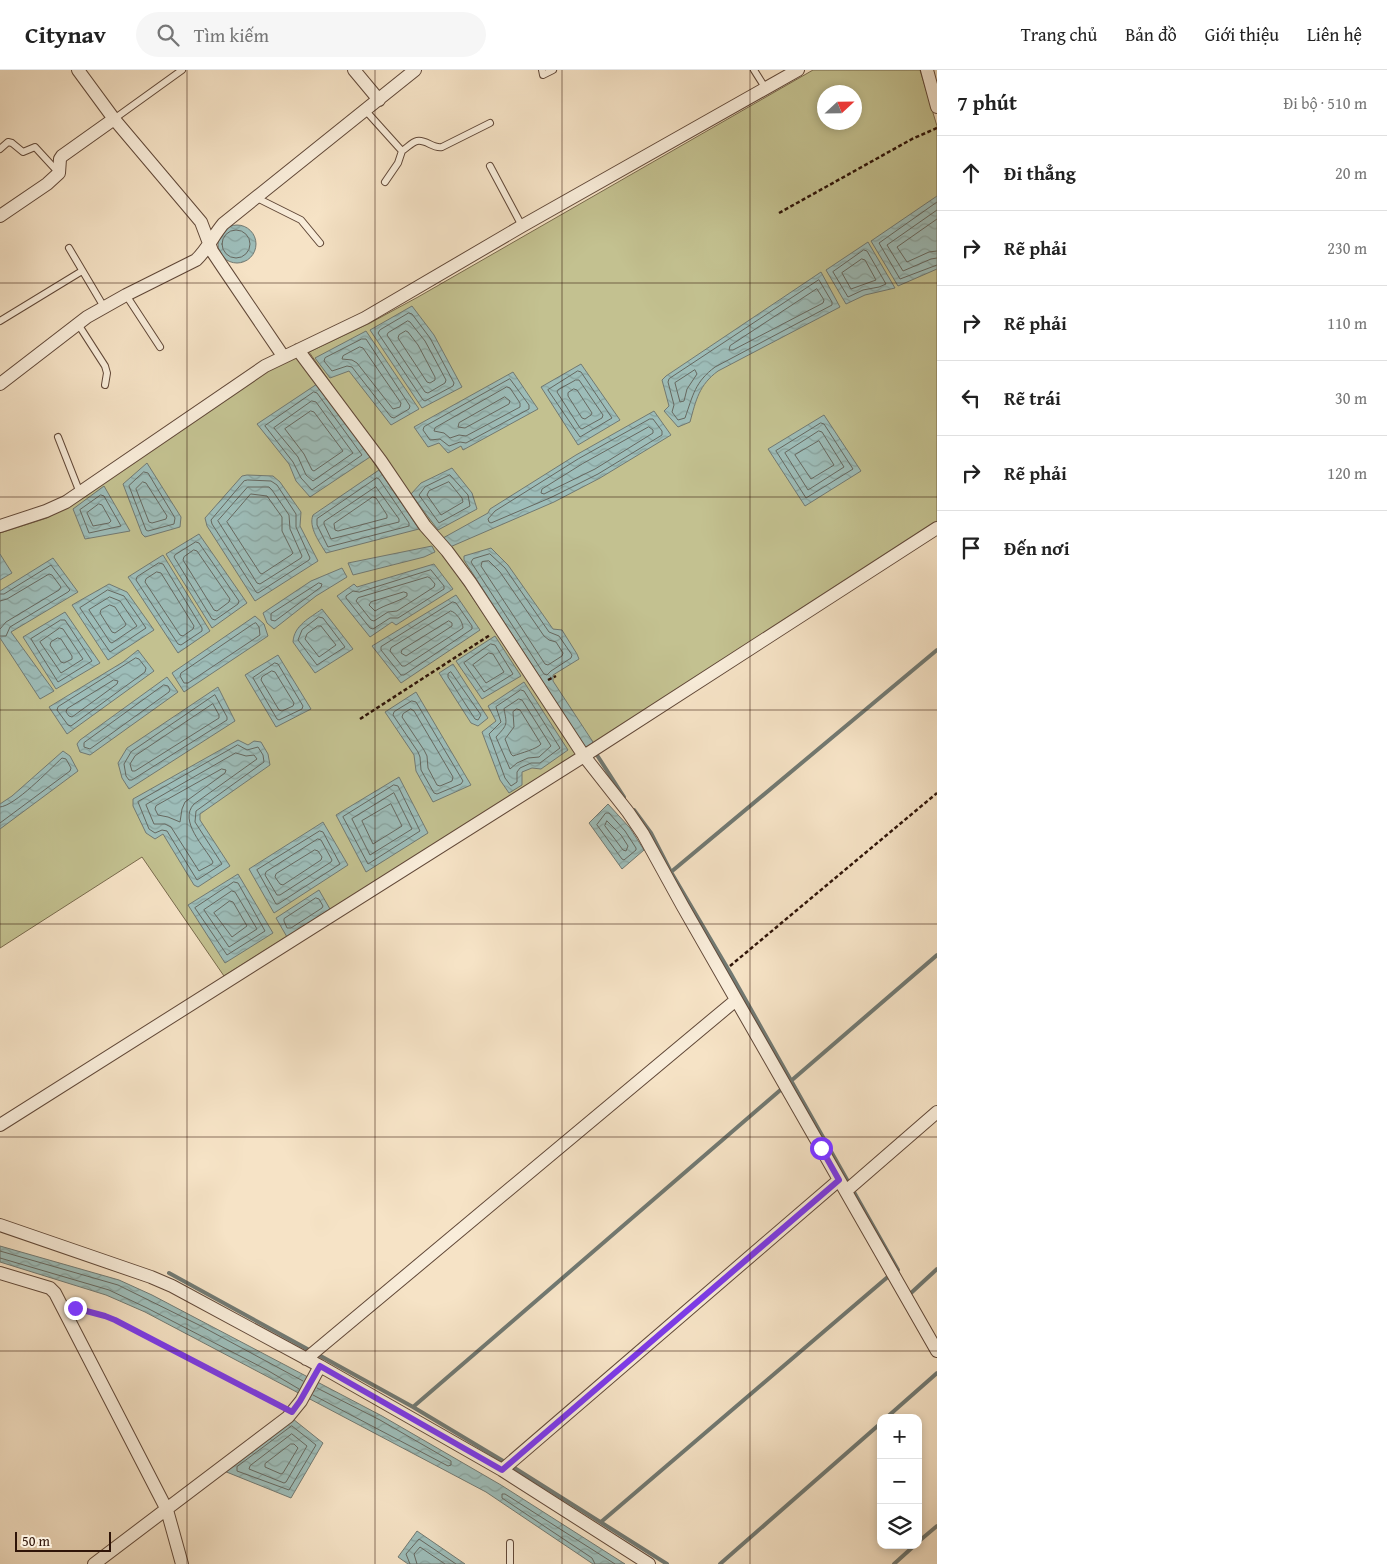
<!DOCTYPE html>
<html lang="vi">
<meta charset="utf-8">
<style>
body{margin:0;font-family:"Gentium Book Plus",serif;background:#f6f6f6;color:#222}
.controls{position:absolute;right:15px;bottom:15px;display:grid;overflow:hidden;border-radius:10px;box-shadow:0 2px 8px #0003}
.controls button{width:45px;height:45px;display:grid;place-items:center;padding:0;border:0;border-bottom:1px solid #e0e0e0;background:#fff;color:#222;font:25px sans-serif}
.compass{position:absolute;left:817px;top:15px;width:45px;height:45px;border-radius:50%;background:#fff;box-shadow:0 2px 8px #0003;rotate:68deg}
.scale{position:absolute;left:15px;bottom:12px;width:96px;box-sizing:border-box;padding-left:5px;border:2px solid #2f1408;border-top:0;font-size:14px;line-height:18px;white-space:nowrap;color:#2f1408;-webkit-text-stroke:4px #f9edda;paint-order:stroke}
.stop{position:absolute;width:15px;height:15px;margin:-11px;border:4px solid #7c3aed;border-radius:50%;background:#fff}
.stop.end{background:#7c3aed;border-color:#fff;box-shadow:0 1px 5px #0008}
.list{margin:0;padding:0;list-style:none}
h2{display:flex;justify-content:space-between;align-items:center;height:65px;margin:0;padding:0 20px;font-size:21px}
h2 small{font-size:16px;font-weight:400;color:#767676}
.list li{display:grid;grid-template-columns:32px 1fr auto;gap:15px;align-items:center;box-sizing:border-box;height:75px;padding:0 20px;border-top:1px solid #e0e0e0}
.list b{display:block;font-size:19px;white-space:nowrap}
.list em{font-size:16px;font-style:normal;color:#767676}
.icon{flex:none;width:28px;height:28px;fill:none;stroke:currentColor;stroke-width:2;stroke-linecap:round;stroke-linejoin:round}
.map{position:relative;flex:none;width:937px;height:1494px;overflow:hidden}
header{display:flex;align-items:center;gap:30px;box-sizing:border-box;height:70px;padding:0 25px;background:#fff;border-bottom:1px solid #e0e0e0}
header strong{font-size:24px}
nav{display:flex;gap:28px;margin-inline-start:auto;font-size:18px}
.search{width:350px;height:45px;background:#f6f6f6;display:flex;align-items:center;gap:12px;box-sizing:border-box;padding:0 18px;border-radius:28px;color:#767676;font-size:19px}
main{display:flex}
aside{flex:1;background:#fff}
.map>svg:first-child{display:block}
.grass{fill:#c3c190;stroke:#796a4c;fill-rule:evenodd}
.water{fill:url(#water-waves);stroke:#717972}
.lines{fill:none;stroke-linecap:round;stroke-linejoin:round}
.shore{stroke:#666860;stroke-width:1}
.stream{stroke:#717972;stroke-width:4}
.service-casing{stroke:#614838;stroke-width:8}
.minor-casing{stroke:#614838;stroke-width:14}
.path{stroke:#2f1408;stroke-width:2.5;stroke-dasharray:4 2.5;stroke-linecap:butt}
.service{stroke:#f9edda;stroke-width:6}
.minor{stroke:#f9edda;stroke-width:12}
.route{stroke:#7c3aed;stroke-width:6}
.grid{fill:none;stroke:#2f1408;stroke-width:1;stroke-opacity:0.55}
</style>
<header>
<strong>Citynav</strong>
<div class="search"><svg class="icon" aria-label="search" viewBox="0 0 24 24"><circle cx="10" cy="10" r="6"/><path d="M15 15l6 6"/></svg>Tìm kiếm</div>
<nav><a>Trang chủ</a><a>Bản đồ</a><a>Giới thiệu</a><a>Liên hệ</a></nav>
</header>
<main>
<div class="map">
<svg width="937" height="1494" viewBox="0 0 937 1494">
<defs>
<pattern id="water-waves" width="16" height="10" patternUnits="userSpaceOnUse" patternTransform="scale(1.25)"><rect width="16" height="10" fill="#9dbdb9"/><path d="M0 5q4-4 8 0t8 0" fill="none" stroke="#88a29e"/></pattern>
</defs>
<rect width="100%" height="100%" fill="#f6e3c6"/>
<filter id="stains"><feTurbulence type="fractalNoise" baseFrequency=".004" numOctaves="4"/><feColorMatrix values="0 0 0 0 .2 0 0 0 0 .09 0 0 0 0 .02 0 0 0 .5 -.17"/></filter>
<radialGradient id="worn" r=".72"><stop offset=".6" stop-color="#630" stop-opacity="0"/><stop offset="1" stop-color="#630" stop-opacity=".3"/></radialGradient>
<path class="grass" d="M813,0H920L937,56V453L585,679L309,282L370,253L418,227ZM824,22H854V52H824Z
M297,286L370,387L419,459L448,491L577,684L224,906L142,787L0,878V463L47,448L69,436L269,300Z"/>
<path class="water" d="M937,126V199L898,216L871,171Z
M218 174a19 19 0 1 1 38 0a19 19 0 1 1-38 0Z
M868,172L895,218L865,225L846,234L826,200Z
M821,202L840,237L718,301C699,315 696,330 690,352L678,357L664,341L669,336L662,310L666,306Z
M412,236L434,265L462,317L422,338L370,260Z
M366,261L419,339L391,355L349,301L330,308L315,288Z
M581,294L620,350L578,375L541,317Z
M513,302L538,339L463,380L461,376L448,383L439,373L428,377L414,357Z
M317,314L370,387L310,427L296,411L289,394L257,354Z
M654,341L671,365L600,408L554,432L450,477L443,468L488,443L490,439L576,385Z
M824,345L861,401L805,436L768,379Z
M147,393L181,447L180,457L145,467L142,464L123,414Z
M452,398L472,423L477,439L438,460L411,424L421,413Z
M379,400L419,459L326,483C320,473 308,457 313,445Z
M247,405L273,406L280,412L301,442L300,456L318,491L255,531L207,456L205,448L242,406Z
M104,416L130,461L85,469L73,439Z
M199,464L247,533L212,558L166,484Z
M432,476L435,482L424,487L353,505L348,493Z
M491,478L508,495L553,559L562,560L577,584L579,589L553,605V611L593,672L590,676L585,677L464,490V486Z
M0,484L12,503L0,510Z
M163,485L210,561L178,583L128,507Z
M53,488L78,522L11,562L54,621L40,629L0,568V521Z
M434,494L453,519L396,555L392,552L370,567L337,526L354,514L357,517Z
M342,498L347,507L316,526L274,559L267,553L263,543L311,511Z
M109,514L127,522L154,560L108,590L72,535Z
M456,525L480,560L401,613L372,576Z
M322,539L353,579L315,603L293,572C294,555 310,548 322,539Z
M65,542L100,593L56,619L23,567Z
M255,546L264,554L268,566L184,622L172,603Z
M495,566L521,606L482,629L456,591Z
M138,580L154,601L67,664L49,637L123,592Z
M278,585L311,639L276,657L245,605Z
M453,594L488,648L478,656L471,653L439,603Z
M167,607L178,622L90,685L80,682L77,674L80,670Z
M524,612L568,680L541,699L532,698L522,702V715L509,723L500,710L482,662L496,651L488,636Z
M218,617L235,651L129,719L122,708L118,693L127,678Z
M416,622L471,715L433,732L416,701L414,685L385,642Z
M238,670L248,675L254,671L261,672L268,684L270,695L200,744V750L230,796L198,817L194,815L163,764L155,769L146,763L133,736V729Z
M63,681L70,686L78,701L0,759V734L12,726Z
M399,707L428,763L366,802L336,745Z
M608,734L630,758L644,780L622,799L589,753Z
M323,752L348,795L274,843L249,799Z
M238,804L273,863L225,893L188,835Z
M319,820L330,839L287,867L276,848Z
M0,1176L119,1210L152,1225L382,1346L501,1415L625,1494H593L486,1422L145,1242L106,1225L0,1192Z
M293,1349L323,1373L291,1428L224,1401Z
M417,1461L465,1494H408L398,1487Z"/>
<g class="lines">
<path class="shore" d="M937,132L879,173L900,209L937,195
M937,140L887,175L903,201L931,189L937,188
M937,149L897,177L907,192L929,182L937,181
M222 174a14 14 0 1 1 28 0a14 14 0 1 1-28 0Z
M864,180L867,181L886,214L879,217L863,220L848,227L833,202Z
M862,189L865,190L876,210L851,219L842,203Z
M819,210L832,232V235L715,297C695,312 693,325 685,348L678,350L672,342L674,335L668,312L669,309Z
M817,219L824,230L823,233L733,280H729L730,276Z
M409,243L412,244L430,268L454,313L453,316L425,331L423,330L378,263L380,260Z
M408,251L410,252L425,271L446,310L445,313L428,323L425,322L387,265L388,263Z
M406,261L408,262L418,275L435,307V310L430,313L427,312L398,268L399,265Z
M362,269H366L410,336L409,339L394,348L391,347L352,297L347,296L332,301L324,291L325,288Z
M360,277L363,278L401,333L400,337L393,339L357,293L352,290L342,289L343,286Z
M695,300L697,304L687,319L684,331L680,332L675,313Z
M578,301L581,302L612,348L580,367L548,320Z
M510,309L529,335V339L466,373L460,372L449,376L440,369L430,370L423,360L424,357Z
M576,310H579L603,345L602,348L582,359L580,358L557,322L558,320Z
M507,317L510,318L520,333V337L466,366L459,365L450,368L444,363L434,361L435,358Z
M574,319L577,320L592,343L591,345L585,349L582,348L568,326V323Z
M314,322L317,323L362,385L312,420L301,408L293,392L265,356Z
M505,327L510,331L509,334L465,358L458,357L459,353Z
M312,331L316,332L353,383L313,411L306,405L298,387L274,358Z
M311,341L314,342L343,381L314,401L312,400L304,384L285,359Z
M650,349H653L662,361V365L598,404L552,427L491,453L489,452L488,449L495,441L578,389Z
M821,353L824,354L853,399L806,428L776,381Z
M649,357L653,360V363L595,399L550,421L544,424L541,423L542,419L582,394Z
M819,361L822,362L844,397L808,420L785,383Z
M819,371L834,395L811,409L795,385Z
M144,402L148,403L175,448L174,454L148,461L146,460L129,416Z
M450,405L468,425L470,436L439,453L419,425L425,417Z
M377,408L379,409L409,453V456L328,477L317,455V449Z
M248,410L271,411L277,415L296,444V457L310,488L309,490L258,523L256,522L212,454L211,450L244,411Z
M143,412L146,413L167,446L166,449L152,453L149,452L136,419Z
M449,412L462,428L463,432L441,445L427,425L429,421Z
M248,417H269L272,420L289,445L290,459L302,486L301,488L260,514L257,513L218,451Z
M376,417L399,449V452L331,469L324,454V452Z
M251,424L267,426L282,447V461L293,483L291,485L262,504L260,503L227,452Z
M101,425L104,426L121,456L89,463L80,440Z
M373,427L376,428L387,445V448L338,461L335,460L334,454Z
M99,434L102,435L111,451L109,453L93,456L87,443Z
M196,472L199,473L239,531L238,534L215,550L212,549L174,487L175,485Z
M194,480L197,481L230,529L229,532L217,541L214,540L183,490L184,487Z
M490,484L505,498L549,562L559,566L572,585L571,588L551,601L547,605L544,604L471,492L473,489Z
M489,491L500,502L544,566L549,570L556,572L563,583L562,586L548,595L545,594L481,496L482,492Z
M159,493L163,494L202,558V561L181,575L178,574L136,510L137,507Z
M431,500L444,516V519L398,548H390L373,559L370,558L346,528V526L353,521L359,522Z
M157,502L161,503L194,556L193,559L183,566L180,565L145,512L146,509Z
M428,507L430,508L435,514L434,517L397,541L388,542L374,551L371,550L356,531L358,528Z
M319,513L322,514L321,517L275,551L271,550V544Z
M108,520L124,526L146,558L110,582L80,538Z
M404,522L407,523V526C396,533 386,534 375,541L369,535L371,532Z
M0,524H4L51,495L70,520L68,522L10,557L6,566H0
M110,527L120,531L137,556L112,573L110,572L89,540Z
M0,531L7,529L49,504L52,505L61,517L59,520L6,552L0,559
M453,532L456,533L472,556V559L404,605H401L381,580V577Z
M110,535L115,537L126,554L125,556L115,563L112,562L100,543L101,540Z
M451,541C456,542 463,552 463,558L405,596H402L390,581L391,578Z
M319,547L323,548L345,577L317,595L298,570L302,560Z
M61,550H65L92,591L58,612L31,569Z
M449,551L452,553V556L406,586L401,583L402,580Z
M256,553L259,557L260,565L188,613H184L180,606L181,603L253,554Z
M318,556H321L336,575L319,587L305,569L307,564Z
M60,558L63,559L83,589L61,603L40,572Z
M58,568L61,569L72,586V589L64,593L61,592L50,575L51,572Z
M491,574L495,575L513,604L484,622L464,593Z
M489,583L493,584L504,602L486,613L473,595Z
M136,588L139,589L146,598L145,602L71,656L68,655L57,640L58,637Z
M275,593L278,594L303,636L302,639L279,650L277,649L253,608Z
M272,601L275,602L294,633L293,636L282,641L279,640L261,610L262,607Z
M451,602L481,645L478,650L475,649L448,607V604Z
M114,610L118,611L117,614L72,647L69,646L66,642L67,639Z
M164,615L168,616L170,620L169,622L90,679L84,677V673Z
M521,620L524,621L560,678L540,693H531L520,698L517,702V712L511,716L505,708L489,664L501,652L496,637Z
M215,625L227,647V650L132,710H129L126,706L124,694L131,682Z
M519,629L522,630L551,676L539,687L528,688L517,693L510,699L496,667C508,654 507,655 504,639Z
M412,631L416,632L463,711L461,714L437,724L434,723L421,700L420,687L418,682L393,645L394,642Z
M213,634L219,645V648L135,701H132L130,694L135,686Z
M411,639L414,641L453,707L452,711L440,716L437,715L428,698L427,686L424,680L402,647L403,644Z
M517,639L520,640L541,674C537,679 521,683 513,686L511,684L505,669L514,657L513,642Z
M238,675L247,680L258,677L263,685L264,692L196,741L195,752L222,794L197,810L167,761L162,760L155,763L149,759L138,732Z
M236,683L246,686L254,685L257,689L194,734C178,751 205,777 213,792L212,794L199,801L171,757L165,754H154L146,735Z
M222,699L226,700L225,703L185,732L182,739L180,752L168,747L158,745L155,739L156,736Z
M394,715L398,716L420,761L368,794L343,747Z
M394,723L412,759L370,785L352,749Z
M391,734L402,756L373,774L362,751Z
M0,737C15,736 49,700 62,688L66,689L71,698L70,701L0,753
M606,743H609L625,761L636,778V780L624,790L622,789L597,755Z
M607,751L621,765L628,776L626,781L623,780L605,756Z
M320,761L323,762L340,794L278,834H276L257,800Z
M318,769L321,770L332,790L331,792L280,825H277L265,805L266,802Z
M315,780L318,781L322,787L321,790L283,815L280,814L275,807L276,804Z
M234,812L238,813L265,861L227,885L195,838Z
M232,821L235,822L257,859L229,877L204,840Z
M316,828L319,829L323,836L322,838L291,858H287L284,851V849Z
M230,831L233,832L247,856L232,867L214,843Z
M0,1181L118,1215L201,1256L303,1311
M0,1188L109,1220L147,1238L267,1300L299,1319
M313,1325L448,1396L451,1395V1391L380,1350L317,1318
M292,1356L316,1375L289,1420L237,1401V1397Z
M292,1364L307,1376L286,1412L284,1413L249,1399L250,1396Z
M291,1374H294L298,1378L283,1403L281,1404L265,1397V1394Z
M410,1494L406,1484L419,1469L456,1494
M417,1494L414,1484L420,1477L445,1494
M595,1494L592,1488L502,1428V1424H505L615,1494"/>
<path class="stream" d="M595,682L624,727
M634,740L651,763L671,802L731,904L898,1200
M671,802L937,580
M169,1203L311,1281
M911,1223L937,1199
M317,1284L413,1337L513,1397L667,1494
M413,1337L937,885
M886,1348L937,1303
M601,1452L890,1205
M918,1472L937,1456
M720,1494L881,1353
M894,1494L915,1475"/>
<g class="service-casing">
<path id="service" d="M542,0L543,5L553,0
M754,0L766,19
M366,41L402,81L398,93L385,112
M114,49L182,0
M0,79L8,72L12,73L23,82L35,77L58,102
M402,81C407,78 412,72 417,71C426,69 433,79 442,77L490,53
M490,96L522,156
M257,128L301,150L320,173
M69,178L104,237
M126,225L160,277
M0,251L82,201
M78,254L105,296L107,303L105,315
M58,367L80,423
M510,1473V1494"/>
</g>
<g class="minor-casing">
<path id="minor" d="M78,0L114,49L201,152L212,181L222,196L283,286
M354,0L379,30
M927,0L937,37
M0,146L47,114L59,103L60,89L62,86L114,49
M298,280L381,391L425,456L447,481L470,512L584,686L628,742L643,764L682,835L937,1281
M0,314L87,247L126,225L196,190C207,180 213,166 223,154L415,0
M0,456L46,441L66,432L265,296L365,248L522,156L798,0
M0,1055L584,686L937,458
M846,1121L937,1042
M0,1155L151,1207L172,1216L320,1296L502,1400L649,1494
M0,1203L50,1218L55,1223L167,1440L182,1494
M306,1289L736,930
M502,1400L839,1110
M94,1494L288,1347L301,1331L320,1296"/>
</g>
<path class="path" d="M779,143L912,69L937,58
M548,610L556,606
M360,649L490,565
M730,896L937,723
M75,1238L105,1246L115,1250L282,1336"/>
<use href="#service" class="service"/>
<use href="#minor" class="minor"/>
</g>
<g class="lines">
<path class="route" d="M75,1238L105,1246L115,1250L292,1342L300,1331L320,1296L502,1400L839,1110L821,1078"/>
</g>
<path class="grid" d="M187,0V1494M375,0V1494M562,0V1494M750,0V1494M0,213H937M0,427H937M0,640H937M0,854H937M0,1067H937M0,1281H937"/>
<rect width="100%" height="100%" filter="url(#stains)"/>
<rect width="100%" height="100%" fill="url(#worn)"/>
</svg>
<div class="controls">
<button>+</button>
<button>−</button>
<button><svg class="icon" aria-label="layers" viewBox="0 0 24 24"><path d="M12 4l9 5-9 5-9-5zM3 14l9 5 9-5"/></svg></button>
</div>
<svg class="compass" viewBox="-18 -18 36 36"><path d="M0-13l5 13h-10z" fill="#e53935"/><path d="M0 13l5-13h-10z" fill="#767676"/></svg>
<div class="scale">50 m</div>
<div class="stop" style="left:821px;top:1078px"></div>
<div class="stop end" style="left:75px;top:1238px"></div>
</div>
<aside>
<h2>7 phút<small>Đi bộ · 510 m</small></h2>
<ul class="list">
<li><svg class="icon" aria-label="ahead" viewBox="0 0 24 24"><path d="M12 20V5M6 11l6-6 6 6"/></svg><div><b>Đi thẳng</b></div><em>20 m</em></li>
<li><svg class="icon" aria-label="right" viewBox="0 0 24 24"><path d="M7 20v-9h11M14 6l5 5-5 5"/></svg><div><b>Rẽ phải</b></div><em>230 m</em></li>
<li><svg class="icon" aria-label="right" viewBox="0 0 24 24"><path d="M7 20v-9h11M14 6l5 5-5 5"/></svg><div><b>Rẽ phải</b></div><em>110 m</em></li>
<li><svg class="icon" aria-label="left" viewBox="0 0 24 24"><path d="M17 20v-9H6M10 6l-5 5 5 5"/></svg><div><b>Rẽ trái</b></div><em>30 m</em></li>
<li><svg class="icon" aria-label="right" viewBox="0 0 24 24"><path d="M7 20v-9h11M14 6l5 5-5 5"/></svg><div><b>Rẽ phải</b></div><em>120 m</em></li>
<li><svg class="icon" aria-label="arrive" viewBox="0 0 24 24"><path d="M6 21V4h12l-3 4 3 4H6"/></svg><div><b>Đến nơi</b></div></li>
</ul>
</aside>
</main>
